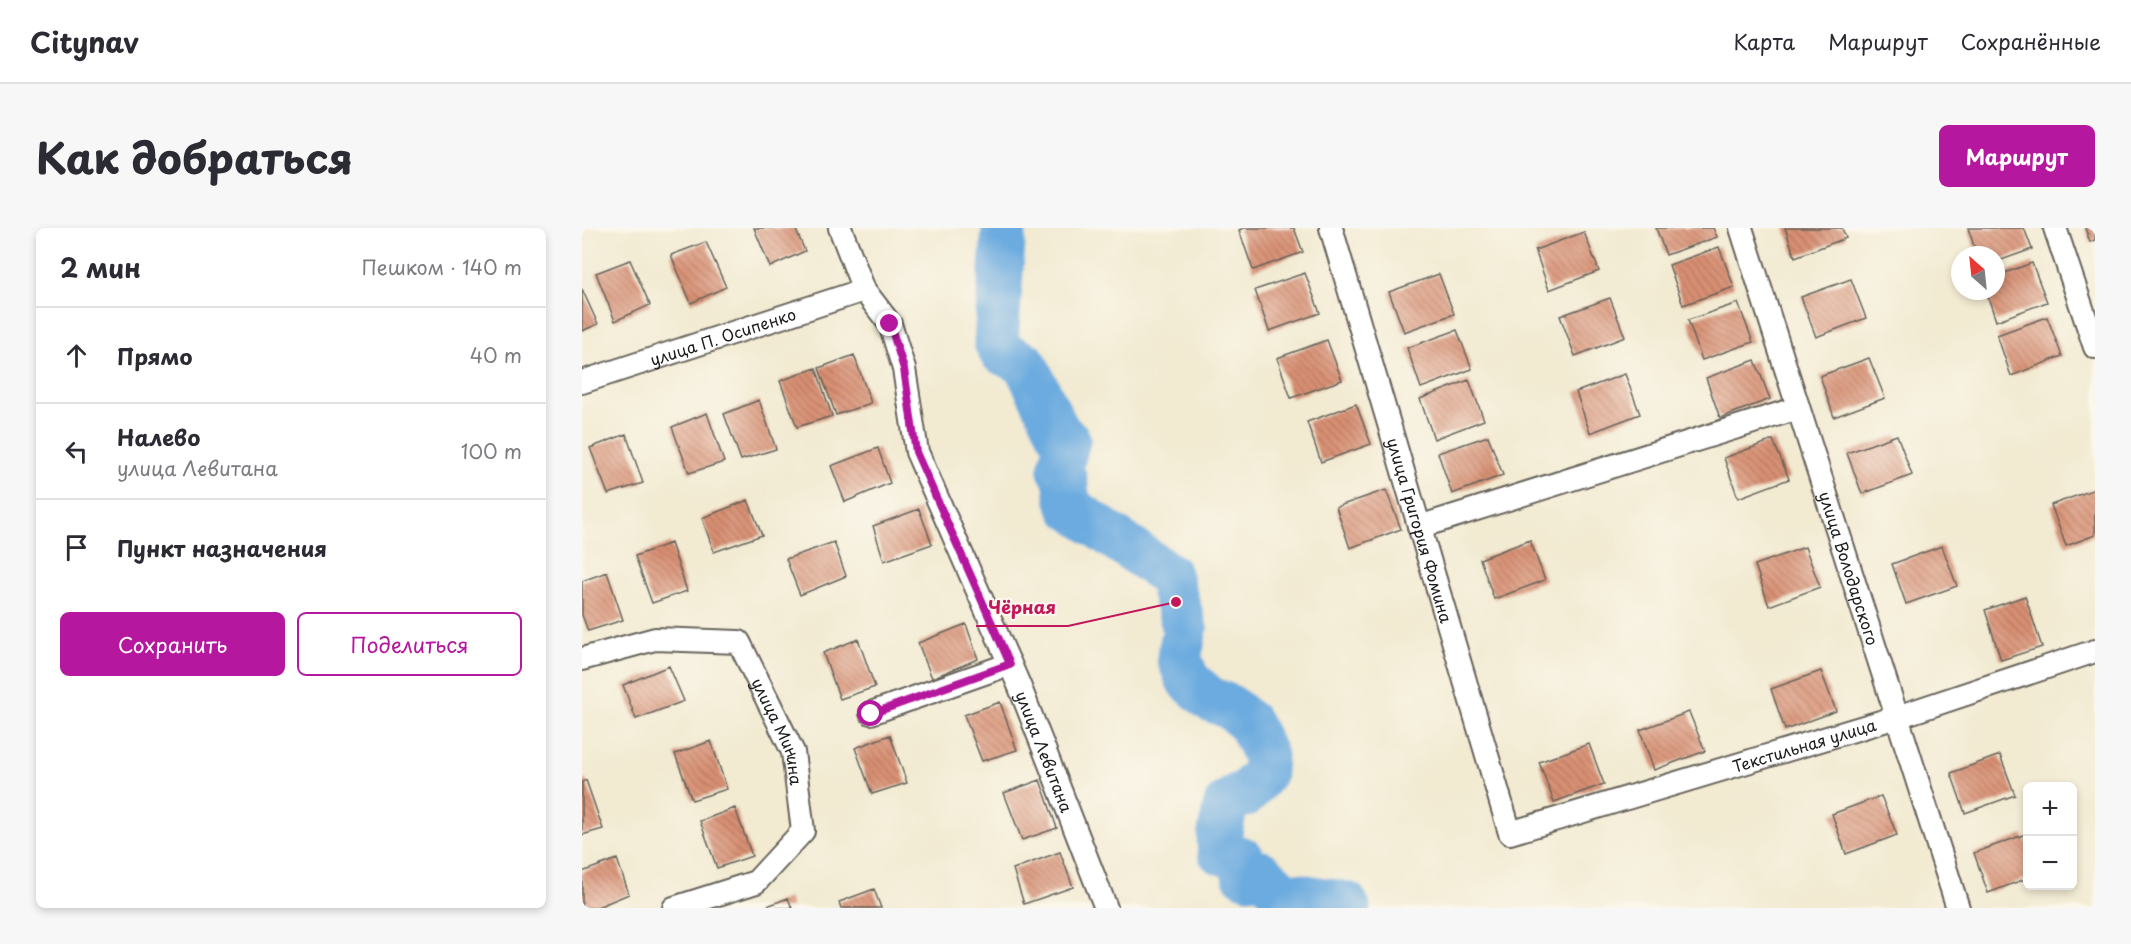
<!DOCTYPE html>
<html lang="ru">
<meta charset="utf-8">
<style>
body{margin:0;font-family:"Playpen Sans",sans-serif;background:#f7f7f7;color:#2b2b33}
.controls{position:absolute;right:18px;bottom:18px;display:grid;overflow:hidden;border-radius:9px;box-shadow:0 3px 9px #0003}
.controls button{width:54px;height:54px;display:grid;place-items:center;padding:0;border:0;border-bottom:2px solid #e1e1e2;background:#fff;color:#2b2b33;font:30px sans-serif}
.compass{position:absolute;left:1369px;top:18px;width:54px;height:54px;border-radius:50%;background:#fff;box-shadow:0 3px 9px #0003;rotate:333deg}
.stop{position:absolute;width:18px;height:18px;margin:-14px;border:4px solid #b5179e;border-radius:50%;background:#fff}
.stop.end{background:#b5179e;border-color:#fff;box-shadow:0 2px 6px #0008}
.list{margin:0;padding:0;list-style:none}
h2{display:flex;justify-content:space-between;align-items:center;height:78px;margin:0;padding:0 24px;font-size:26px}
h2 small{font-size:20px;font-weight:400;color:#7c7c81}
.list li{display:grid;grid-template-columns:39px 1fr auto;gap:18px;align-items:center;box-sizing:border-box;height:96px;padding:0 24px;border-top:2px solid #e1e1e2}
.list b{display:block;font-size:22px;white-space:nowrap}
.list p{margin:0;font-size:20px;white-space:nowrap;color:#7c7c81}
.list em{font-size:20px;font-style:normal;color:#7c7c81}
.actions{display:flex;gap:12px;padding:18px 24px}
.actions a{flex:1;padding:14px 0;border:2px solid #b5179e;border-radius:9px;text-align:center;font-size:21px;color:#b5179e}
.actions .main{background:#b5179e;color:#fff}
.icon{flex:none;width:33px;height:33px;fill:none;stroke:currentColor;stroke-width:2;stroke-linecap:round;stroke-linejoin:round}
.map{position:relative;flex:none;width:1513px;height:680px;overflow:hidden;border-radius:9px}
header{display:flex;align-items:center;gap:36px;box-sizing:border-box;height:84px;padding:0 30px;background:#fff;border-bottom:2px solid #e1e1e2}
header strong{font-size:28px}
nav{display:flex;gap:33px;margin-inline-start:auto;font-size:21px}
.intro{display:flex;align-items:center;justify-content:space-between;box-sizing:border-box;height:144px;padding:0 36px}
h1{margin:0;font-size:42px}
.button{padding:15px 27px;border-radius:9px;background:#b5179e;color:#fff;font-size:21px;font-weight:700}
main{display:flex;gap:36px;padding:0 36px}
aside{flex:1;background:#fff;border-radius:9px;box-shadow:0 3px 9px #0003}
.map>svg:first-child{display:block}
.lines{fill:none;stroke-linecap:round;stroke-linejoin:round}
.river{stroke:#6cabdf;stroke-width:45}
.building{fill:url(#building-back-hatch)}
.minor-casing{stroke:#67645b;stroke-width:26}
.minor{stroke:#fff;stroke-width:22}
.route{stroke:#b5179e;stroke-width:8}
.labels{text-anchor:middle;dominant-baseline:central;stroke-width:4.5;stroke-linejoin:round;paint-order:stroke}
.street-label{font-size:16px;fill:#1c1c1c;stroke:#fbf7ec}
.leader{fill:none;stroke:#c2185b;stroke-width:2}
.callout-dot{fill:#c2185b;stroke:#fbf7ec;stroke-width:2}
.callout-label{font-size:18px;text-anchor:middle;font-weight:bold;fill:#c2185b;stroke:#fbf7ec;stroke-width:4.5;stroke-linejoin:round;paint-order:stroke}
</style>
<header>
<strong>Citynav</strong>
<nav><a>Карта</a><a>Маршрут</a><a>Сохранённые</a></nav>
</header>
<div class="intro"><h1>Как добраться</h1><a class="button">Маршрут</a></div>
<main>
<aside>
<h2>2 мин<small>Пешком · 140 m</small></h2>
<ul class="list">
<li><svg class="icon" aria-label="ahead" viewBox="0 0 24 24"><path d="M12 20V5M6 11l6-6 6 6"/></svg><div><b>Прямо</b></div><em>40 m</em></li>
<li><svg class="icon" aria-label="left" viewBox="0 0 24 24"><path d="M17 20v-9H6M10 6l-5 5 5 5"/></svg><div><b>Налево</b><p>улица Левитана</p></div><em>100 m</em></li>
<li><svg class="icon" aria-label="arrive" viewBox="0 0 24 24"><path d="M6 21V4h12l-3 4 3 4H6"/></svg><div><b>Пункт назначения</b></div></li>
</ul>
<div class="actions"><a class="main">Сохранить</a><a>Поделиться</a></div>
</aside>
<div class="map">
<svg width="1513" height="680" viewBox="0 0 1513 680">
<defs>
<pattern id="building-back-hatch" width="6" height="6" patternUnits="userSpaceOnUse" patternTransform="scale(1.5)"><rect width="6" height="6" fill="#d99073"/><path d="M-1 5l2 2M0 0l6 6M5-1l2 2" fill="none" stroke="#af755e"/></pattern>
</defs>
<rect width="100%" height="100%" fill="#fbf7ec"/>
<filter id="ink" filterUnits="userSpaceOnUse"><feTurbulence type="fractalNoise" baseFrequency=".0167" numOctaves="2"/><feDisplacementMap in="SourceGraphic" scale="12" xChannelSelector="R" yChannelSelector="G"/><feConvolveMatrix kernelMatrix="1 2 1 2 8 2 1 2 1" color-interpolation-filters="sRGB"/></filter>
<filter id="wash" filterUnits="userSpaceOnUse"><feTurbulence type="fractalNoise" baseFrequency=".008" numOctaves="4" result="noise"/><feDisplacementMap in="SourceGraphic" scale="24" xChannelSelector="R" yChannelSelector="G"/><feGaussianBlur stdDeviation="1.35" result="paint"/><feColorMatrix in="noise" values="0 0 0 0 0 0 0 0 0 0 0 0 0 0 0 0 0 1.4 0 .05"/><feComposite in="paint" operator="in"/></filter>
<g filter="url(#wash)">
<rect width="100%" height="100%" fill="#f2ead1"/>
<g class="lines">
<path class="river" d="M422,0L414,114L419,124L443,136L477,205L486,212L478,242C488,256 481,264 489,280L587,347L603,401L597,430L606,452L628,471L648,479L668,496L683,528L682,545L663,567H657L644,576C641,592 635,608 638,624L660,631L663,640L662,646L667,648L679,645L701,665L764,676L766,680"/>
</g>
<g id="blocks">
<path class="building" d="M172,0H213L223,23L188,39Z
M662,0H712L721,24L671,42L657,2Z
M1074,0H1131L1135,9L1084,27Z
M1203,0H1260L1264,10L1213,29Z
M1386,0H1442L1450,21L1414,34V27H1395Z
M1503,0H1513V12L1508,14Z
M1002,4L1017,43L967,62L953,22Z
M124,14L144,59L109,75L89,27Z
M1137,19L1152,59L1101,77L1087,37Z
M48,32L68,77L33,93L14,45Z
M1450,35L1465,74L1414,93L1404,63H1414V48Z
M723,45L738,85L687,103L673,62Z
M857,46L872,86L822,104L807,64Z
M1269,51L1284,90L1234,109L1219,69Z
M0,61L16,96L0,103Z
M1028,70L1043,109L993,128L978,88Z
M1156,75L1171,114L1120,132L1106,92Z
M1465,89L1480,128L1429,148L1415,107Z
M875,102L890,141L839,160L825,120Z
M745,112L760,152L709,170L695,130Z
M272,127L289,175L254,187L237,140Z
M1287,130L1303,170L1252,189L1238,148Z
M1173,132L1188,171L1138,190L1124,150Z
M234,140L250,188L215,199L198,153Z
M1043,146L1058,186L1008,205L994,164Z
M887,152L902,192L852,211L838,171Z
M177,172L194,221L159,232L142,186Z
M774,176L789,216L739,234L725,194Z
M125,185L142,234L107,245L90,199Z
M44,206L61,255L26,266L8,220Z
M1315,207L1330,247L1280,266L1265,225Z
M906,208L921,247L870,266L856,225Z
M1191,212L1207,251L1156,270L1142,230Z
M296,220L308,255L263,274L249,238Z
M1513,261V307L1484,318L1469,277Z
M804,262L819,301L768,320L754,279Z
M166,272L180,307L132,324L120,290Z
M337,281L350,316L302,333L291,298Z
M948,312L963,352L912,371L898,331Z
M252,314L264,348L218,367L204,331Z
M89,315L105,363L70,375L53,328Z
M1360,318L1375,358L1324,376L1310,336Z
M1223,319L1238,359L1187,378L1173,337Z
M25,344L41,392L6,403L0,387V353Z
M1443,368L1460,419L1419,432L1403,382Z
M384,396L396,431L350,450L336,415Z
M276,411L293,459L258,471L241,425Z
M87,438L102,473L54,491L41,457Z
M1239,443L1254,483L1203,502L1189,461Z
M418,474L435,522L400,533L382,487Z
M1107,484L1123,523L1072,542L1058,502Z
M308,507L325,555L290,566L273,520Z
M129,513L145,561L110,572L93,526Z
M1007,516L1022,556L972,574L957,534Z
M1418,527L1433,567L1383,585L1369,545Z
M4,552L21,601L0,607V554Z
M458,552L475,600L440,612L422,565Z
M1299,568L1315,607L1264,626L1250,586Z
M153,580L170,628L135,640L118,593Z
M1441,607L1446,617V650L1406,665L1392,625Z
M478,624L491,659L442,676L431,641Z
M35,631L47,666L13,680H0V644Z
M292,661L299,680H259L257,674Z
M206,670L210,680H180Z"/>
</g>
</g>
<g filter="url(#ink)">
<use href="#blocks" fill-opacity="0" stroke="#67645b" stroke-width="1.5"/>
<g class="lines">
<g class="minor-casing">
<g id="minor">
<path id="s1" d="M258,0L282,62L308,96L322,141L335,224L437,457L524,680"/>
<path id="s2" d="M749,0L928,605L1315,489L1513,423"/>
<path id="s3" d="M1159,0L1376,680"/>
<path d="M1473,0L1513,119"/>
<path id="s4" d="M0,154L282,62"/>
<path d="M837,299L1216,180"/>
<path id="s5" d="M0,431L73,411L157,414L211,524L221,603L174,654L92,680"/>
<path d="M289,485L428,436"/>
</g>
</g>
<use href="#minor" class="minor"/>
</g>
</g>
<g class="lines" filter="url(#ink)">
<path class="route" d="M289,486L428,436L334,224L322,141L308,96"/>
</g>
<g class="labels">
<g class="street-label">
<text stroke="none"><textPath href="#s4" startOffset="148">улица П. Осипенко</textPath></text>
<text stroke="none"><textPath href="#s2" startOffset="315">улица Григория Фомина</textPath></text>
<text stroke="none"><textPath href="#s3" startOffset="357">улица Володарского</textPath></text>
<text stroke="none"><textPath href="#s5" startOffset="258">улица Минина</textPath></text>
<text stroke="none"><textPath href="#s2" startOffset="938">Текстильная улица</textPath></text>
<text stroke="none"><textPath href="#s1" startOffset="566">улица Левитана</textPath></text>
</g>
</g>
<path class="leader" d="M594 374L486 398H394"/>
<circle class="callout-dot" cx="594" cy="374" r="6"/>
<g class="callout-label">
<text x="440" y="386">Чёрная</text>
</g>
</svg>
<div class="controls">
<button>+</button>
<button>−</button>
</div>
<svg class="compass" viewBox="-18 -18 36 36"><path d="M0-13l5 13h-10z" fill="#e53935"/><path d="M0 13l5-13h-10z" fill="#7c7c81"/></svg>
<div class="stop" style="left:289px;top:486px"></div>
<div class="stop end" style="left:308px;top:96px"></div>
</div>
</main>
